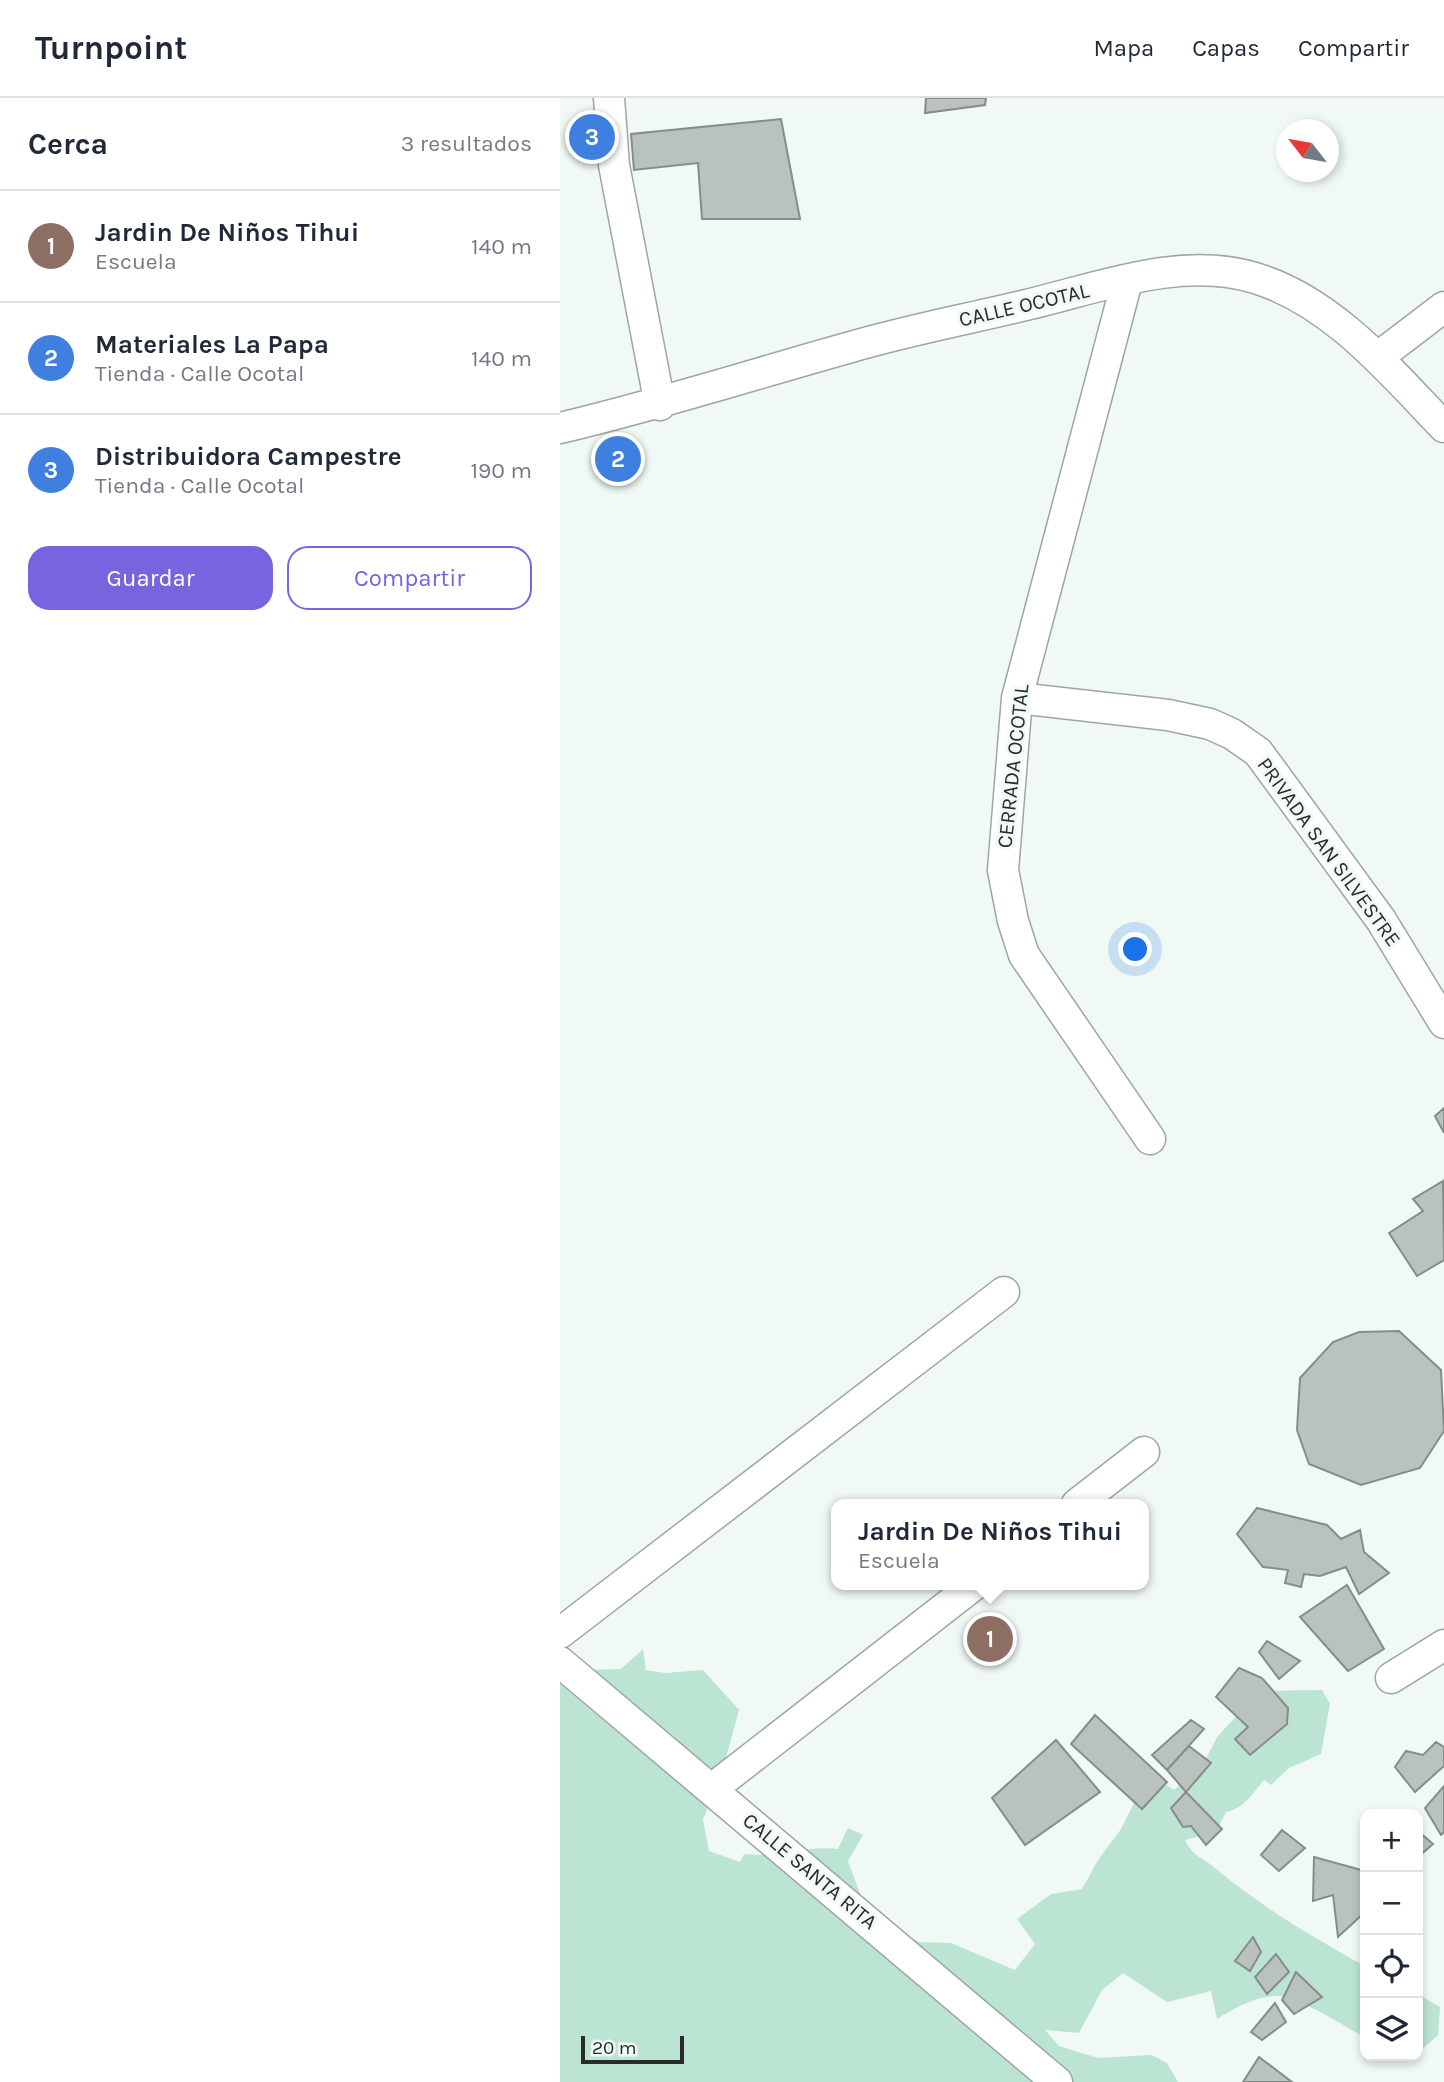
<!DOCTYPE html>
<html lang="es">
<meta charset="utf-8">
<style>
body{margin:0;font-family:Karla,sans-serif;background:#f6f6f7;color:#1f2937}
.controls{position:absolute;right:21px;bottom:21px;display:grid;overflow:hidden;border-radius:14px;box-shadow:0 4px 10px #0003}
.controls button{width:63px;height:63px;display:grid;place-items:center;padding:0;border:0;border-bottom:2px solid #e0e1e3;background:#fff;color:#1f2937;font:35px sans-serif}
.compass{position:absolute;left:716px;top:21px;width:63px;height:63px;border-radius:50%;background:#fff;box-shadow:0 4px 10px #0003;rotate:301deg}
.scale{position:absolute;left:21px;bottom:18px;width:103px;box-sizing:border-box;padding-left:7px;border:4px solid #292c2a;border-top:0;font-size:19px;line-height:24px;white-space:nowrap;color:#292c2a;-webkit-text-stroke:5px #f0f9f5;paint-order:stroke}
.you{position:absolute;left:576px;top:852px;width:24px;height:24px;margin:-18px;border:5px solid #fff;border-radius:50%;background:#1a73e8;box-shadow:0 0 0 10px #1a73e833}
.badge{display:grid;place-items:center;width:46px;height:46px;border-radius:50%;background:#7964df;color:#fff;font-size:23px;font-weight:700}
.pin{position:absolute;translate:-50% -50%;border:4px solid #fff;box-shadow:0 2px 7px #0006}
.popup{position:absolute;left:271px;top:1401px;width:318px;height:91px;box-sizing:border-box;display:grid;place-content:center;border-radius:14px;background:#fff;filter:drop-shadow(0 2px 5px #0005);font-size:23px;white-space:nowrap;color:#747a83}
.popup b{font-size:26px;color:#1f2937}
.popup::after{content:'';position:absolute;left:50%;top:100%;margin-left:-14px;border:14px solid transparent;border-top-color:#fff}
.list{margin:0;padding:0;list-style:none}
h2{display:flex;justify-content:space-between;align-items:center;height:91px;margin:0;padding:0 28px;font-size:30px}
h2 small{font-size:23px;font-weight:400;color:#747a83}
.list li{display:grid;grid-template-columns:46px 1fr auto;gap:21px;align-items:center;box-sizing:border-box;height:112px;padding:0 28px;border-top:2px solid #e0e1e3}
.list b{display:block;font-size:26px;white-space:nowrap}
.list p{margin:0;font-size:23px;white-space:nowrap;color:#747a83}
.list em{font-size:23px;font-style:normal;color:#747a83}
.actions{display:flex;gap:14px;padding:21px 28px}
.actions a{flex:1;padding:16px 0;border:2px solid #7964df;border-radius:21px;text-align:center;font-size:24px;color:#7964df}
.actions .main{background:#7964df;color:#fff}
.icon{flex:none;width:38px;height:38px;fill:none;stroke:currentColor;stroke-width:2;stroke-linecap:round;stroke-linejoin:round}
.map{position:relative;flex:none;width:884px;height:1984px;overflow:hidden}
header{display:flex;align-items:center;gap:42px;box-sizing:border-box;height:98px;padding:0 35px;background:#fff;border-bottom:2px solid #e0e1e3}
header strong{font-size:33px}
nav{display:flex;gap:38px;margin-inline-start:auto;font-size:24px}
main{display:flex}
aside{flex:1;background:#fff}
.map>svg:first-child{display:block}
.green{fill:#bce4d2}
.building{fill:#bac2be;stroke:#858d89;stroke-width:2}
.lines{fill:none;stroke-linecap:round;stroke-linejoin:round}
.street-casing{stroke:#9ea6a2;stroke-width:33}
.street{stroke:#fff;stroke-width:30}
.labels{text-anchor:middle;dominant-baseline:central;stroke-width:6;stroke-linejoin:round;paint-order:stroke}
.street-label{font-size:21px;fill:#292c2a;stroke:#f0f9f5}
</style>
<header>
<strong>Turnpoint</strong>
<nav><a>Mapa</a><a>Capas</a><a>Compartir</a></nav>
</header>
<main>
<aside>
<h2>Cerca<small>3 resultados</small></h2>
<ul class="list">
<li><span class="badge" style="background:#8d6e63">1</span><div><b>Jardin De Niños Tihui</b><p>Escuela</p></div><em>140 m</em></li>
<li><span class="badge" style="background:#3f7fe0">2</span><div><b>Materiales La Papa</b><p>Tienda · Calle Ocotal</p></div><em>140 m</em></li>
<li><span class="badge" style="background:#3f7fe0">3</span><div><b>Distribuidora Campestre</b><p>Tienda · Calle Ocotal</p></div><em>190 m</em></li>
</ul>
<div class="actions"><a class="main">Guardar</a><a>Compartir</a></div>
</aside>
<div class="map">
<svg width="884" height="1984" viewBox="0 0 884 1984">
<rect width="100%" height="100%" fill="#f0f9f5"/>
<path class="green" d="M83,1551L86,1572L105,1575L143,1572L179,1612L163,1671L143,1722L149,1753L180,1764L184,1756C216,1760 246,1747 278,1751L288,1730L303,1737L288,1763L308,1817L359,1844L391,1845L455,1872L475,1846L457,1821L491,1796L522,1791L538,1762L561,1731L578,1697L604,1685L614,1692L642,1669L657,1639L699,1593L762,1592L770,1606L761,1656L729,1670L711,1687L704,1682C692,1696 685,1710 666,1714L656,1734L625,1742C634,1760 641,1758 655,1770C703,1810 751,1838 805,1868V1940C789,1930 735,1897 717,1898C697,1898 674,1910 657,1921L651,1893L607,1904L563,1875L542,1892L519,1935L485,1932L499,1948L538,1960L592,1957L607,1965L618,1984H0V1568L23,1572L61,1571Z
M858,1896L880,1909L878,1937L858,1955Z"/>
<path class="building" d="M366,0H426L425,7L365,15Z
M221,21L240,121H142L138,65L74,72L71,36Z
M884,1010V1035L875,1018Z
M883,1083L884,1162L857,1178L829,1135L863,1113L853,1101Z
M839,1233L881,1272L884,1333L860,1370L801,1387L749,1366L737,1332L740,1280L773,1244L799,1234Z
M697,1410L767,1427L781,1441L800,1432L804,1454L829,1475L799,1496L786,1469L760,1478L744,1476L741,1489L725,1485L728,1472L703,1469L677,1436Z
M787,1487L824,1551L788,1573L740,1519Z
M707,1543L740,1563L719,1581L699,1554Z
M679,1570L702,1580L728,1610L727,1626L690,1657L675,1641L688,1629L656,1599Z
M535,1617L607,1684L582,1711L511,1646Z
M631,1622L644,1631L607,1672L592,1657Z
M496,1642L540,1694L465,1747L432,1700Z
M876,1644L884,1649V1668L855,1694L835,1669L846,1653L863,1657Z
M629,1648L651,1665L626,1694L607,1672Z
M884,1688V1734L881,1737L865,1710Z
M626,1694L662,1731L646,1747L631,1728L623,1729L611,1710Z
M722,1732L745,1750L719,1773L701,1757Z
M858,1733L873,1746L858,1759Z
M754,1759L805,1773V1814L778,1839L773,1797L753,1803Z
M693,1839L701,1854L690,1873L675,1863Z
M716,1856L729,1874L707,1896L695,1879Z
M736,1874L762,1899L734,1916L722,1902Z
M715,1905L726,1924L702,1942L691,1934Z
M699,1959L732,1984H683Z"/>
<g class="lines">
<g class="street-casing">
<path id="street" d="M49,0L54,67L100,307
M567,183L457,600L443,772L453,823L464,857L590,1041
M817,260L884,209
M0,330C98,307 194,276 291,249C349,232 408,221 466,207C538,190 622,157 695,180C772,203 830,273 884,329
M457,600L608,617L650,626L672,636L698,654L821,822L884,925
M517,1406L584,1354
M0,1535L444,1194
M0,1564L497,1984
M831,1580L884,1547
M153,1690L414,1487"/>
</g>
<use href="#street" class="street"/>
</g>
<g class="labels">
<g class="street-label">
<text transform="translate(464 207) rotate(-13)">CALLE OCOTAL</text>
<text transform="translate(453 668) rotate(-84)">CERRADA OCOTAL</text>
<text transform="translate(769 754) rotate(54)">PRIVADA SAN SILVESTRE</text>
<text transform="translate(250 1773) rotate(40)">CALLE SANTA RITA</text>
</g>
</g>
</svg>
<div class="controls">
<button>+</button>
<button>−</button>
<button><svg class="icon" aria-label="locate" viewBox="0 0 24 24"><circle cx="12" cy="12" r="6"/><path d="M12 2v4M12 18v4M2 12h4M18 12h4"/></svg></button>
<button><svg class="icon" aria-label="layers" viewBox="0 0 24 24"><path d="M12 4l9 5-9 5-9-5zM3 14l9 5 9-5"/></svg></button>
</div>
<svg class="compass" viewBox="-18 -18 36 36"><path d="M0-13l5 13h-10z" fill="#e53935"/><path d="M0 13l5-13h-10z" fill="#747a83"/></svg>
<div class="scale">20 m</div>
<div class="you"></div>
<div class="pin badge" style="left:430px;top:1541px;background:#8d6e63">1</div>
<div class="popup"><b>Jardin De Niños Tihui</b>Escuela</div>
<div class="pin badge" style="left:58px;top:361px;background:#3f7fe0">2</div>
<div class="pin badge" style="left:32px;top:39px;background:#3f7fe0">3</div>
</div>
</main>
